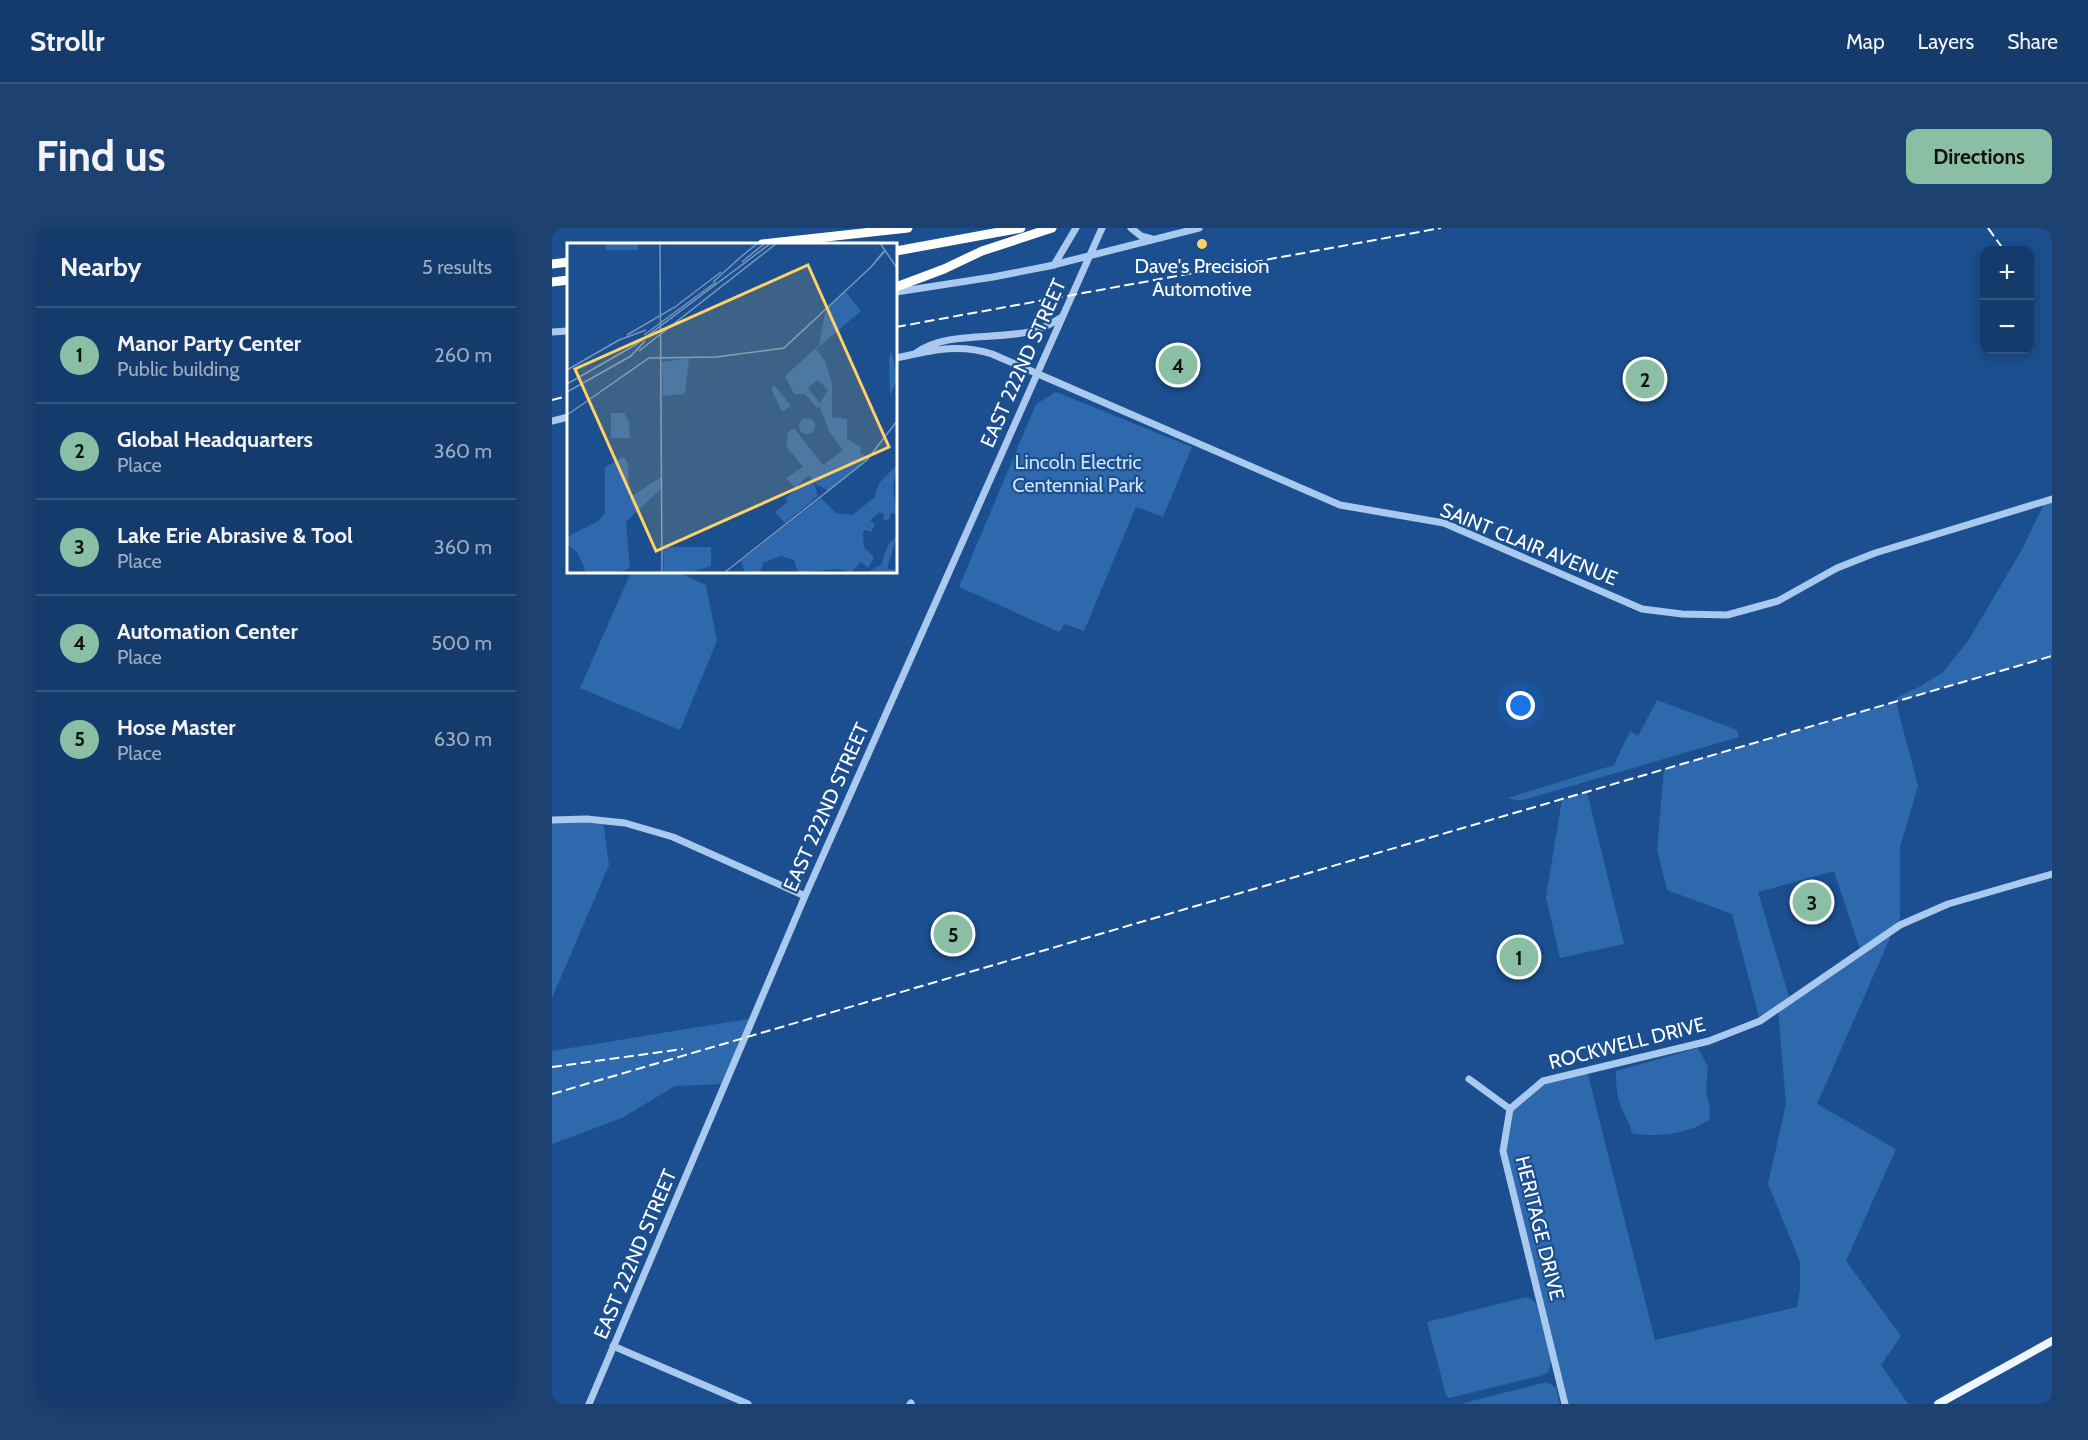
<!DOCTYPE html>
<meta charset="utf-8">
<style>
body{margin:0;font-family:Cabin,sans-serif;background:#1d4271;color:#f1f3f6}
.controls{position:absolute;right:18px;top:18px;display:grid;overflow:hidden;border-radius:12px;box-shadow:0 3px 15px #0003}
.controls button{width:54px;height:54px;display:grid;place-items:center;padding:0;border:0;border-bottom:2px solid #33557e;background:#143b6b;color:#f1f3f6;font:30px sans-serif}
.you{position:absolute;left:969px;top:478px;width:21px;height:21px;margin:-15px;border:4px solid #fff;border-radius:50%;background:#1a73e8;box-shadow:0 0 0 9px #1a73e833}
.badge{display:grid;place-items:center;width:39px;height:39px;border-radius:50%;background:#8abfa5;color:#111;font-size:20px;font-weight:700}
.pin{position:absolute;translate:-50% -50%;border:3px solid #fff;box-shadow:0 2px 6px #0006}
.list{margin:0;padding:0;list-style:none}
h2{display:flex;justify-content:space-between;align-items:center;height:78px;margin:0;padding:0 24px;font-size:26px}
h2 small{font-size:20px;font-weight:400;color:#9dadc1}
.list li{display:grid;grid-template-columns:39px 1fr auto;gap:18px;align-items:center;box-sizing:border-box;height:96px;padding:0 24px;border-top:2px solid #33557e}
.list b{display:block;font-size:22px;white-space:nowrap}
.list p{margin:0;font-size:20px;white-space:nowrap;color:#9dadc1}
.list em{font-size:20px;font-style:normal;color:#9dadc1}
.map{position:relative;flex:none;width:1500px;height:1176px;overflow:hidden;border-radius:12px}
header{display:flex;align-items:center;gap:36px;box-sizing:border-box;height:84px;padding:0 30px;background:#143b6b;border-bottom:2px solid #33557e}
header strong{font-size:28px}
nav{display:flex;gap:33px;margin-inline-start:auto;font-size:21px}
.intro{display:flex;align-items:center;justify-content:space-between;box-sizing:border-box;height:144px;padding:0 36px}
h1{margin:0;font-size:42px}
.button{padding:15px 27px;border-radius:12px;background:#8abfa5;color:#111;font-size:21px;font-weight:700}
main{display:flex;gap:36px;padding:0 36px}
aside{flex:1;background:#143b6b;border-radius:12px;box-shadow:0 3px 15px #0003}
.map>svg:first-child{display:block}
.green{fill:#2e69ad;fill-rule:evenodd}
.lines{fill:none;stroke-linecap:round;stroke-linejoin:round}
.minor{stroke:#a9c9ee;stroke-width:7}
.major{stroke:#f0f6ff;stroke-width:8}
.highway{stroke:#fff;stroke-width:9}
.rail{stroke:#fff;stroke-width:2;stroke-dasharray:10 4.5;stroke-linecap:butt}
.poi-dot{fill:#ffd166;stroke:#1b4f8f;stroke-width:2}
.labels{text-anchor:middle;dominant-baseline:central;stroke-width:4.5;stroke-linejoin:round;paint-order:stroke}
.poi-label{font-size:20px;fill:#fff;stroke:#1b4f8f}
.street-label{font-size:20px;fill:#fff;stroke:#1b4f8f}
.park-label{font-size:20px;fill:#cfe3fa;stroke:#1b4f8f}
.inset-road{fill:none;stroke:#7695bc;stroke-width:1.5}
.view{fill:#ffd166;fill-opacity:0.15;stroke:#ffd166;stroke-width:3}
.inset-edge{fill:none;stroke:#fff;stroke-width:3}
</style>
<header>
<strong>Strollr</strong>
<nav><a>Map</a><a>Layers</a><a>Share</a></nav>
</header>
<div class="intro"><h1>Find us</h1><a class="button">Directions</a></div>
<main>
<aside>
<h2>Nearby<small>5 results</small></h2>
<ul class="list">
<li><span class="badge">1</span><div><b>Manor Party Center</b><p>Public building</p></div><em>260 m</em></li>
<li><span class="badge">2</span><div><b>Global Headquarters</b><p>Place</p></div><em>360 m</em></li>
<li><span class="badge">3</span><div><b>Lake Erie Abrasive &amp; Tool</b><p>Place</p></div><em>360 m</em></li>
<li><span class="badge">4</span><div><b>Automation Center</b><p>Place</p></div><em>500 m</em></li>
<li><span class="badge">5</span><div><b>Hose Master</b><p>Place</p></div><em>630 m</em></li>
</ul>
</aside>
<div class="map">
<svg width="1500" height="1176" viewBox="0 0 1500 1176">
<rect width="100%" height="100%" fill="#1b4f8f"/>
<path class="green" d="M504,164L640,219L611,289L584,279L532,403L513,396L507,404L407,359L484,176Z
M1500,271V428L1344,474L1366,558L1348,619V697L1338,704V710L1265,876L1344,921L1294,1033L1349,1108L1329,1137L1356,1176H1013L951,923L958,881L991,853L1035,843L1103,1112L1245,1079L1248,1062V1034L1216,956L1234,876L1226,782L1208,793L1180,686L1115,662L1105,622L1112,541L1344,474V470L1369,458L1391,444L1416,413L1469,323L1494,272ZM1282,643L1309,724L1238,772L1206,664Z
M79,344H125L154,357L165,413L128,502L28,460Z
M1105,472L1185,502L1187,509L968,573L956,570L1062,537L1078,503L1086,508Z
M1035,564L1072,716L1008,730L994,669L1010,572Z
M0,592L51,593L57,637L0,770Z
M202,790L174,856L123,858L70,890L0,916V823Z
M1146,820L1156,839L1154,863L1158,881L1157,892C1136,906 1104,910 1080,905C1077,893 1070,884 1067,873C1064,863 1064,853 1064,843Z
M974,1069L982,1073L985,1078L999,1132L997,1143L992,1147L897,1170L894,1167L875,1094Z
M995,1154L1004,1160L1008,1176H908Z"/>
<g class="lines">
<path class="minor" d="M579,0L589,8L600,11
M502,37L524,0
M344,64L441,49L497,38L647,0
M0,104L16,103
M364,125C395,102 448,113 485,102C494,99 502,94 510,89
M344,130C378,123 405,115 440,126L788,277L892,295L1090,381L1130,386L1175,387L1226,373L1285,340L1323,325L1500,271
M0,193L16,189
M0,592L35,591L73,595L121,609L253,668
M917,851L958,881L951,923L1013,1176
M958,881L991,853L1157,813L1208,793L1348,697L1396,676L1500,646
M61,1118L196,1176
M37,1176L253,668L550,0
M358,1176L359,1175"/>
<path class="major" d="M1386,1176L1500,1113"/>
<path class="highway" d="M210,16L356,0
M344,23L469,0
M0,36L16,34
M0,54L16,52
M344,59L392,41L430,23L500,0"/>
<path class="rail" d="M1436,0L1452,22
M344,99L889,0
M0,172L16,168
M0,839L131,821
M0,866L1500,428"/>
</g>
<circle class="poi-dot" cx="650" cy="16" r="6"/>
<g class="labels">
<g class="poi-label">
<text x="650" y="38">Dave's Precision<tspan x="650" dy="23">Automotive</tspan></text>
</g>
<g class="street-label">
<text transform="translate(471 135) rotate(-66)">EAST 222ND STREET</text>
<text transform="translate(977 316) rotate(22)">SAINT CLAIR AVENUE</text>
<text transform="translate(274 579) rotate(-66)">EAST 222ND STREET</text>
<text transform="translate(1075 815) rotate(-14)">ROCKWELL DRIVE</text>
<text transform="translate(988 1000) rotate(76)">HERITAGE DRIVE</text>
<text transform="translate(83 1026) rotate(-67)">EAST 222ND STREET</text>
</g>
<g class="park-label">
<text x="526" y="234">Lincoln Electric<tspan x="526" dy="23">Centennial Park</tspan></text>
</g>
</g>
<g transform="translate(15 15)">
<rect width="330" height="330" fill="#1b4f8f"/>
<path d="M39,0H71V7H39ZM278,48L294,68L249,106L258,118L265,141V174L280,176V196L294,204L293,210L302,215L262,248L247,240L251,253L218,280L208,269L221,259L218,255L245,236L242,232L228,245L219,235L236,224L219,203L221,189L227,185L256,222L276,207L263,190L252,163L250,165L238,151H227L218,133L252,102L259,65ZM251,137L261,147L253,160L241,145ZM325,109L330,137L323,153L322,114ZM122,115L118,151L96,153L95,119ZM207,142L224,163L215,169L204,145ZM44,170H57L62,178L63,195H44ZM232 183a8 8 0 1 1 16 0a8 8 0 1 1-16 0ZM57,214L61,220L62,255L94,234V246L59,279L63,325L52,330H19L11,310L0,301V294L31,278L38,270V224ZM330,222L326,245L330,272L324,270L322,277H317L316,270H312L303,277L308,282L304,289L297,287L296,291L297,304L307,314L301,325L294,319L285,329L269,326L231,330L227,317L214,313L196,320L193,330H178L174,318L254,255L269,270L285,272L307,255L313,239ZM330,293L320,326H330V330H299L314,322L321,302ZM96,304H144V323L123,330H97Z" fill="#2e69ad" fill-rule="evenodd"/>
<path class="inset-road" d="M93,0L95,330M313,0L330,25M317,8L304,24L318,8M176,12L191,0M175,19L198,0M146,39L176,12M60,92L108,64L154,29M77,92L149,39M52,97L79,87M72,108L210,0M63,114L78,98M0,127L52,97M0,141L68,102L204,0M0,149L64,113M0,172L82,115L149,114L217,105L304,24M157,330L300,217L330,178"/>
<path class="view" d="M241,22L322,204L89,308L8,126Z"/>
<rect width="330" height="330" class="inset-edge"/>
</g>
</svg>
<div class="controls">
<button>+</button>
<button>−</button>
</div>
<div class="you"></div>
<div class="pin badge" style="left:967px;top:729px">1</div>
<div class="pin badge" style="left:1093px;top:151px">2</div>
<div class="pin badge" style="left:1260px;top:674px">3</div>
<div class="pin badge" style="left:626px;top:137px">4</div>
<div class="pin badge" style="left:401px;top:706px">5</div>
</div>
</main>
